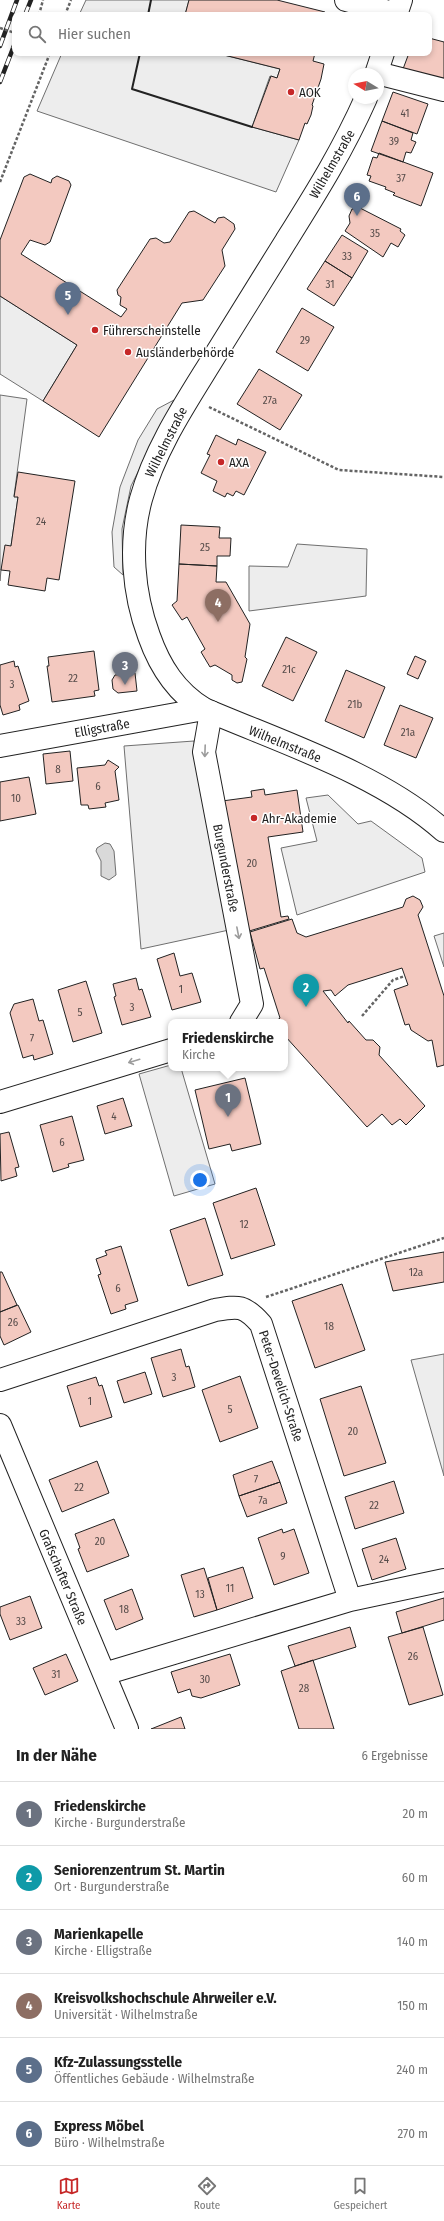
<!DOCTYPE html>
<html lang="de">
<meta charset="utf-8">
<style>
body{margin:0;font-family:"Fira Sans Condensed",sans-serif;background:#f6f6f6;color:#222}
.compass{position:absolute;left:348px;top:68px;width:36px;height:36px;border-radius:50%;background:#fff;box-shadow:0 2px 6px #0003;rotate:280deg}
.you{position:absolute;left:200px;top:1180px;width:14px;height:14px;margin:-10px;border:3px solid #fff;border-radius:50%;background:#1a73e8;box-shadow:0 0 0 6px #1a73e833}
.badge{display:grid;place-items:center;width:26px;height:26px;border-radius:50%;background:#c62828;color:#fff;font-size:13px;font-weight:700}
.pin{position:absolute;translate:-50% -33px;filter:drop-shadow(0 1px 2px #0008)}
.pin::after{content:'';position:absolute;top:21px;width:14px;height:12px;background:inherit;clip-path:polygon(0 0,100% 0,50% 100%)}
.popup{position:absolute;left:168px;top:1019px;width:120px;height:52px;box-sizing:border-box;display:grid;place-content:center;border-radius:8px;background:#fff;filter:drop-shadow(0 1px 3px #0005);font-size:13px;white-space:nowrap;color:#767676}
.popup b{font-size:15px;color:#222}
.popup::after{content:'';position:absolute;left:50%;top:100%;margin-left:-8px;border:8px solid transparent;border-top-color:#fff}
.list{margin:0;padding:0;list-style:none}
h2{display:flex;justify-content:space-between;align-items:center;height:52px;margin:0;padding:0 16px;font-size:17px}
h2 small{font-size:13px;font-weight:400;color:#767676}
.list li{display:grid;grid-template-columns:26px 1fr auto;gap:12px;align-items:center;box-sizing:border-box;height:64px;padding:0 16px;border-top:1px solid #e0e0e0}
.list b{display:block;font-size:15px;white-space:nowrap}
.list p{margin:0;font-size:13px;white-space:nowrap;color:#767676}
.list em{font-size:13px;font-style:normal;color:#767676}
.icon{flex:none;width:22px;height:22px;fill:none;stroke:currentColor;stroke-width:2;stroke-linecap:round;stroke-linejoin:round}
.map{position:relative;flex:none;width:444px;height:1729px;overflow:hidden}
.search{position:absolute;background:#fff;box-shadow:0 2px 6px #0003;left:12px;right:12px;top:12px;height:44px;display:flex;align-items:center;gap:10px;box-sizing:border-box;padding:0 14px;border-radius:8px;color:#767676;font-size:15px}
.sheet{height:436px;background:#fff}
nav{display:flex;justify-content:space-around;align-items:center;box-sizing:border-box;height:56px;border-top:1px solid #e0e0e0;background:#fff;font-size:11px;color:#767676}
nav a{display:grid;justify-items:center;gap:2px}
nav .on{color:#c62828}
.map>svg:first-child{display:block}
.parking{fill:#ededed;stroke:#6f6f6f}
.water{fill:#d9d9d9;stroke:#6f6f6f}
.building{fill:#f3c9c0;stroke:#222}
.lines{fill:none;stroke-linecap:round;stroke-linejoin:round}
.minor-casing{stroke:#222;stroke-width:24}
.major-casing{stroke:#222;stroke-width:24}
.path{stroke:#646464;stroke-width:2.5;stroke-dasharray:3 2;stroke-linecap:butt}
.minor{stroke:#fff;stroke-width:22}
.major{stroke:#fff;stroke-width:22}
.rail-casing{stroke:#222;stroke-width:4.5}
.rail{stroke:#fff;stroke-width:3;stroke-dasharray:9;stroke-linecap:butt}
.path-bridge{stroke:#646464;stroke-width:2.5;stroke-dasharray:3 2;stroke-linecap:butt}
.wall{stroke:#222;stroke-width:2}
.oneway{stroke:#9c9c9c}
.poi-dot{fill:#c62828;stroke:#fff;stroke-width:1.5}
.labels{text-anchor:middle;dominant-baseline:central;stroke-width:3;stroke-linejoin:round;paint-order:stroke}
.number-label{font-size:11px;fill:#564c4a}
.poi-label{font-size:13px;fill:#222;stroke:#fff;text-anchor:start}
.street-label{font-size:13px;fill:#222;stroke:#fff}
</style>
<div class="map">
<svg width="444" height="1729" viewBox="0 0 444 1729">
<rect width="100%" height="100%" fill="#fff"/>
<path class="parking" d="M86,0H189L185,15H79Z
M62,53H216L280,69L277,78L270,76L252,127L299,140L276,192L37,111Z
M0,296L77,345L43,401L0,374Z
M0,395L27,399L14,496L18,497L11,546L1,570L0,581Z
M174,400L131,486L122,529L123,575L114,567L112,532L120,487L138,440L157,409Z
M297,544L367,549L366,596L249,611V566L288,567Z
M194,741L229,930L141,949L124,746Z
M328,795L358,824L371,821L422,858L425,872L297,915L281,848L317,841L306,798Z
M444,933V967L434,936Z
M171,1065V1068H181L215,1184L174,1196L139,1074Z
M444,1354V1476L411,1360Z"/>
<path class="water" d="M105,843L110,844L114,851L116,875L109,880L101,876V861L96,851L97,848Z"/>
<path class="building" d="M189,0H277L325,12L324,15H185Z
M429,38L444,42V82L403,69L409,53H429Z
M216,53H315L313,61L324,64L321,79L312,105L313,106L311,115L307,124L305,123L299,140L252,127L271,76L277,78L280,69Z
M393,92L428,104L417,134L382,121Z
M382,121L413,133L411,140L416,142L411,153L406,152L403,162L371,151Z
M379,153L433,173L421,206L393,195L395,193L385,189L386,187L369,181L371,176L367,175L373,157L377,158Z
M30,174L51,183L52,179L57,176L69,181L71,185L50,242L45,245L30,240L21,254L121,317L127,309L120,305L121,297L118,295L117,290L150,239L156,238L164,243L170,242L189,212L194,211L215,223L218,218L224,217L234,224L235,229L222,250L225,266L203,300L182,303L99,437L43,401L77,345L0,296V240L24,177Z
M360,208L401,229L400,231L405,235L398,247L391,243L383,257L345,231L350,223L349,216L352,209Z
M342,235L368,251L352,278L325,261Z
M325,261L352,278L334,306L307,289Z
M302,308L334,327L308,371L276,352Z
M259,369L302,395L280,430L237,404Z
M216,435L236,445L238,439L266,452L244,495L236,491L233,496L227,493L225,497L213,491L217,481L201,473L210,455L207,454Z
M18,472L75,481L59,580L47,578L45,591L8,585L10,571L1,570L5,545L11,546L18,497H14Z
M181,525L220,527L219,538H231L230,556H217V566L179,564Z
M179,564L217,566L216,582H226L250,624L245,657L247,659L242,682L237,683L232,680V675L215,665L210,667L201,652L205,649L187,617L182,620L172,605L177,601Z
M286,637L317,652L293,701L262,686Z
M94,651L99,690L94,691L95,696L52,702L47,666H49L48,657Z
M415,656L426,661L418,679L407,674Z
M14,661L15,667L18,666L29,701L19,705L20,710L3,715L0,705V665Z
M346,670L385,687L364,738L325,721Z
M135,673L137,691L118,693L113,689L112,680L115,675Z
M400,705L433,718L416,758L384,745Z
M70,751L73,781L46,784L43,754Z
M108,760L119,767L115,771L119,800L105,803L106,807L89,809L88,805H81L77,768L105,765Z
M29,777L36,814L0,821V782Z
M264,789L265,795L297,790L303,832L268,837L281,917L288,916L289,919L246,932L222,801L252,797L251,791Z
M413,896L420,900L423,907L418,915L444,996V1065L437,1067L432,1040L428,1041L411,1030L409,1024L405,1025L394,990L408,985L402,968L348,985L335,996L331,990L323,991L348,1023L349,1021L366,1040H373L380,1047L379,1055L425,1106L406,1125L400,1119L392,1125L382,1114L367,1127L285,1036V1022H275L280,1018L264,968L260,969L250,932L292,919L297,933L306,937L403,907L406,899Z
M174,953L180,976L192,973L201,1002L172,1010L157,959Z
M136,978L139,990L142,989L151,1017L122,1025L114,997L116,996L113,984Z
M86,981L102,1033L73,1042L58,990Z
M33,999L39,1021L43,1020L53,1054L34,1060L33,1055L23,1058L10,1013L14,1004Z
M245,1078L261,1144L232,1151L230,1144L209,1149L195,1090Z
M123,1098L132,1126L105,1134L97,1106Z
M72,1116L84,1160L68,1164L69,1167L53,1172L40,1125Z
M9,1132L19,1167L15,1168L17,1176L1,1181L0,1134Z
M256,1188L275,1245L231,1259L213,1203Z
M205,1218L223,1275L188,1286L170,1230Z
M121,1246L138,1301L125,1305L126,1309L111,1314L98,1275L101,1274L96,1259L107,1255L105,1251Z
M444,1252V1282L393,1291L385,1262Z
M0,1272H2L17,1305L0,1312Z
M342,1284L365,1350L315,1368L292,1301Z
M18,1305L31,1332L4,1345L0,1336V1312Z
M181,1349L186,1367L189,1366L195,1387L163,1397L151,1358Z
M145,1372L152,1394L124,1403L117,1381Z
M240,1376L258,1428L220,1442L202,1390Z
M96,1377L99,1386L102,1385L112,1417L80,1427L67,1386Z
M361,1386L386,1463L344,1476L320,1399Z
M97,1461L109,1493L62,1512L49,1480Z
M272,1461L280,1482L239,1496L233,1475Z
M394,1481L404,1513L355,1529L345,1497Z
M280,1482L287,1503L247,1517L239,1496Z
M114,1519L129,1556L87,1572L78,1549L80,1548L75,1534Z
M282,1529L283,1533L294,1529L309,1573L274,1585L258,1538Z
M396,1538L406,1569L372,1580L362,1549Z
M243,1567L253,1598L217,1610L208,1578Z
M204,1568L217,1610L194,1617L181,1575Z
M132,1589L143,1619L116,1630L104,1600Z
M30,1596L42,1628L10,1640L0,1614V1607Z
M444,1598V1620L402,1633L396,1612Z
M350,1627L356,1647L295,1666L288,1646Z
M423,1627L443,1695L409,1705L388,1637Z
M66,1654L78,1681L45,1695L33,1668Z
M230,1654L240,1685L201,1698L192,1696L190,1689L178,1693L171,1672Z
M313,1660L334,1729H299L281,1671Z
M181,1717L185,1729H151Z"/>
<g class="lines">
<g class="minor-casing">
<path id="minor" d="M346,0L396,14
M377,73L444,90
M211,712L204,752L252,1004L241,1022
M0,746L204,709
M0,1102L171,1050
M0,1380L215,1310C239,1306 244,1305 261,1324L350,1600L104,1674
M0,1425L127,1729
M350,1600L444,1580"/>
</g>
<g class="major-casing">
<path id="major" d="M396,15L401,0
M376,74L383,53
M366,98C343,150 316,193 286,241C262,279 238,318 214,357C187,401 155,448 141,499C129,543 133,593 149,636C160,667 176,692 204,709C283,743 380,774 444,831"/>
</g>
<path class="path" d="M39,15L43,0
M65,15L71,0
M0,182L50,53
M209,407L339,470L444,477
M362,1016L393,980L405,976
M266,1297L444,1238"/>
<use href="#minor" class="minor"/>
<use href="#major" class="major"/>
<g class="rail-casing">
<path id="rail" d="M25,15L31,0
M0,46L17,0
M0,82L15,43"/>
</g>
<use href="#rail" class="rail"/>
<path class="path-bridge" d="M0,28L15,33"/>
<path class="wall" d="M148,15L151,0
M140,53L132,89L252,127"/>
</g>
<defs><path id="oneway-shaft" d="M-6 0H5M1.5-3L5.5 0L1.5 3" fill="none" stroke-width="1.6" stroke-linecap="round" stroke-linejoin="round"/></defs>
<g class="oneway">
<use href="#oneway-shaft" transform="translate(205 751) rotate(92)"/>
<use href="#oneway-shaft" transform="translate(238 933) rotate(79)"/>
<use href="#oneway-shaft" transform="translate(134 1061) rotate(163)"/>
</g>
<g class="poi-dot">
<circle cx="291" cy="92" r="4"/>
<circle cx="95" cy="330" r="4"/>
<circle cx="128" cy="352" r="4"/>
<circle cx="221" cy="462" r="4"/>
<circle cx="254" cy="818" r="4"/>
</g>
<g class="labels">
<g class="number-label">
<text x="405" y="113">41</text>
<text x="394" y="141">39</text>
<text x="401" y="178">37</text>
<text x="375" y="233">35</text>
<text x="347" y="256">33</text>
<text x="330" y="284">31</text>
<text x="305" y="340">29</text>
<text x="270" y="400">27a</text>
<text x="41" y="521">24</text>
<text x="205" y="547">25</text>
<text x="289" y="669">21c</text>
<text x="73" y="678">22</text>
<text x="12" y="684">3</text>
<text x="355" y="704">21b</text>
<text x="408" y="732">21a</text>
<text x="58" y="769">8</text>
<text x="98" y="786">6</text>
<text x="16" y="798">10</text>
<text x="252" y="863">20</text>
<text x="181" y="989">1</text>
<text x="132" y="1007">3</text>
<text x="80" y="1012">5</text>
<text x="32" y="1038">7</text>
<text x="114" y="1116">4</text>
<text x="62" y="1142">6</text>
<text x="244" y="1224">12</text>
<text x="416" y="1272">12a</text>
<text x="118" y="1288">6</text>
<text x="13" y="1322">26</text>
<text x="329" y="1326">18</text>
<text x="174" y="1377">3</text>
<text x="90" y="1401">1</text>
<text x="230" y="1409">5</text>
<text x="353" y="1431">20</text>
<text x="256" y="1479">7</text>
<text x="79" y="1487">22</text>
<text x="263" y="1500">7a</text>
<text x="374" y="1505">22</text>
<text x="100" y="1541">20</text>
<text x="283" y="1556">9</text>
<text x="384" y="1559">24</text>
<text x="230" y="1588">11</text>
<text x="200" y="1594">13</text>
<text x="124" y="1609">18</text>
<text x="21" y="1621">33</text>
<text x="413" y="1656">26</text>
<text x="56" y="1674">31</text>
<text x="205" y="1679">30</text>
<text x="304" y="1688">28</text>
</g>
<g class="poi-label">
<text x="299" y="92">AOK</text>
<text x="103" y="330">Führerscheinstelle</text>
<text x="136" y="352">Ausländerbehörde</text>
<text x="229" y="462">AXA</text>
<text x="262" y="818">Ahr-Akademie</text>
</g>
<g class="street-label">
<text transform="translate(332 164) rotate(-60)">Wilhelmstraße</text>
<text transform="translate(166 442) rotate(-63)">Wilhelmstraße</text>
<text transform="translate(102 728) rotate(-10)">Elligstraße</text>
<text transform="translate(285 744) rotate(22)">Wilhelmstraße</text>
<text transform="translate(226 868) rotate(79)">Burgunderstraße</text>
<text transform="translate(281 1386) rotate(72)">Peter-Develich-Straße</text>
<text transform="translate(63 1577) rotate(67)">Grafschafter Straße</text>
</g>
</g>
</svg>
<svg class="compass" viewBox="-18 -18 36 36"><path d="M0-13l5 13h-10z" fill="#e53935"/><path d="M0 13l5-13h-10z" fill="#767676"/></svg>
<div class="you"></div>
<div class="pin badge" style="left:228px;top:1117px;background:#6b7280">1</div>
<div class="popup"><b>Friedenskirche</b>Kirche</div>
<div class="pin badge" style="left:306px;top:1007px;background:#0f9aa8">2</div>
<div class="pin badge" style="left:125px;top:685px;background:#6b7280">3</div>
<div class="pin badge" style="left:218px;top:622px;background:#8d6e63">4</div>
<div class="pin badge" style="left:68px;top:315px;background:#5c6f8a">5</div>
<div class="pin badge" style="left:357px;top:216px;background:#5c6f8a">6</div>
<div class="search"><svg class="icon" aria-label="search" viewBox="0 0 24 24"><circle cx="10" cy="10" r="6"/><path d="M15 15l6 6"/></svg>Hier suchen</div>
</div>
<section class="sheet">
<h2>In der Nähe<small>6 Ergebnisse</small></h2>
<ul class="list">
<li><span class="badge" style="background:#6b7280">1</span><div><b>Friedenskirche</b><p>Kirche · Burgunderstraße</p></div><em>20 m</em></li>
<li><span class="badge" style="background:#0f9aa8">2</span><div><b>Seniorenzentrum St. Martin</b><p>Ort · Burgunderstraße</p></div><em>60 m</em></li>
<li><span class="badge" style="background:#6b7280">3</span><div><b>Marienkapelle</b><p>Kirche · Elligstraße</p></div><em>140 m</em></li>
<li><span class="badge" style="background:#8d6e63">4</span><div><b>Kreisvolkshochschule Ahrweiler e.V.</b><p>Universität · Wilhelmstraße</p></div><em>150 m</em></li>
<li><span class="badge" style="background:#5c6f8a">5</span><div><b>Kfz-Zulassungsstelle</b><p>Öffentliches Gebäude · Wilhelmstraße</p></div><em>240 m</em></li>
<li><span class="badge" style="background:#5c6f8a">6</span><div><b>Express Möbel</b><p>Büro · Wilhelmstraße</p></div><em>270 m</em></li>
</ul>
</section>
<nav>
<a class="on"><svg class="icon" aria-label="map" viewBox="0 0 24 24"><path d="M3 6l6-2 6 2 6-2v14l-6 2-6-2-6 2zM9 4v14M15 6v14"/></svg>Karte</a>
<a><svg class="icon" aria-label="directions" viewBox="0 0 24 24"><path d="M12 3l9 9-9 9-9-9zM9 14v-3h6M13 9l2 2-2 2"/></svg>Route</a>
<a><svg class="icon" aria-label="saved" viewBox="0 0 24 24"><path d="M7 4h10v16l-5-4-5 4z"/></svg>Gespeichert</a>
</nav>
